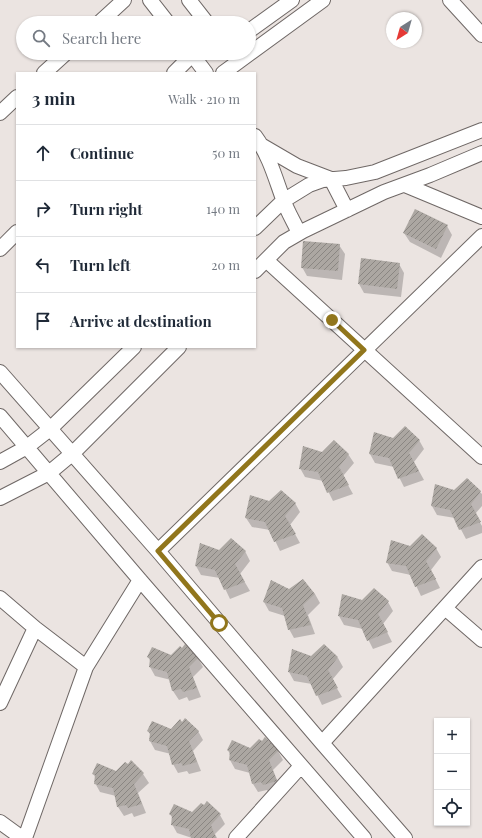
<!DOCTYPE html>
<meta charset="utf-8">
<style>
body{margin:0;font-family:"Playfair Display",serif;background:#f6f6f7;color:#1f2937}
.controls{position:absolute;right:12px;bottom:12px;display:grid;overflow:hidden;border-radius:0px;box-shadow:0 1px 3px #0004}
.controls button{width:36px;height:36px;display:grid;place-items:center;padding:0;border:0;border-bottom:1px solid #e0e1e3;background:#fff;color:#1f2937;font:20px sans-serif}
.compass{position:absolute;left:386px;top:12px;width:36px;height:36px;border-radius:50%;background:#fff;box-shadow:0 1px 3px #0004;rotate:217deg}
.stop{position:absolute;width:12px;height:12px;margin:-9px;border:3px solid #91761c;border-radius:50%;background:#fff}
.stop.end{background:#91761c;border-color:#fff;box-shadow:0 1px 4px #0008}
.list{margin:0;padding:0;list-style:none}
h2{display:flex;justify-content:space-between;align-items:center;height:52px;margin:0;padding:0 16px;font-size:17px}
h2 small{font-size:13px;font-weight:400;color:#747a83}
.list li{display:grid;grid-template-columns:26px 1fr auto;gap:12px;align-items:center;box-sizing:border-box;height:56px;padding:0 16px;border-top:1px solid #e0e1e3}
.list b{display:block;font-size:15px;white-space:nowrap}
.list em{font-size:13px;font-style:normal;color:#747a83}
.icon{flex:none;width:22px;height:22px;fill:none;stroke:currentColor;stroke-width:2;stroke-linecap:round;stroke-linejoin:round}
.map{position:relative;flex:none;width:482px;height:838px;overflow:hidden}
.search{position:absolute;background:#fff;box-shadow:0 1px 3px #0004;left:16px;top:16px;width:240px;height:44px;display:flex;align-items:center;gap:10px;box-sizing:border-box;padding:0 14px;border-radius:22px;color:#747a83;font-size:15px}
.panel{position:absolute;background:#fff;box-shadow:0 1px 3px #0004;left:16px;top:72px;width:240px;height:276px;border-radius:0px}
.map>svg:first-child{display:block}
.shadow{fill:#0003}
.building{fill:url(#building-hatch)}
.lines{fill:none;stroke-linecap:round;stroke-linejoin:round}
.minor-casing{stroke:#6f6866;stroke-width:16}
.minor{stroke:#fff;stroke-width:14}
.route{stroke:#91761c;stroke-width:5}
</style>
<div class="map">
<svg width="482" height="838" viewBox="0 0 482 838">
<defs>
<pattern id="building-hatch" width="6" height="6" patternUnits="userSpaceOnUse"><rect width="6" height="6" fill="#aca7a2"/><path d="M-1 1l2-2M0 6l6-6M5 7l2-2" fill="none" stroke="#8a8682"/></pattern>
</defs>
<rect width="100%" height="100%" fill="#ebe4e1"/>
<path class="shadow" d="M447,226L452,235L441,258L410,242L404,233Z
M339,245L345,254L342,280L307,276L302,267Z
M399,264L404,273L401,297L364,293L359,284Z
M374,433L393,439L419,440L424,449L414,462L424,480L404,487L394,467L375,463L370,454Z
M322,453L348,454L354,463L343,476L353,494L333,501L323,481L305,477L300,468Z
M467,479L482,494V506L475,514L482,526V533L466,539L455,518L437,515L432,506L455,491Z
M269,503H295L300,512L290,525L300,543L280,551L270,530L252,527L246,518Z
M410,547L436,548L441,557L431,570L440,588L421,596L411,575L392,571L387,562Z
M219,551H245L250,561L240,574L250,591L230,599L220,578L201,575L196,566Z
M289,590L315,594L320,603L308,615L315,634L294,638L289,629L285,616L269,611L264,602Z
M362,601L388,602L393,611L383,624L392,642L373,649L363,629L344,625L339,616Z
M186,646L198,658L203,667L193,677L201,697L189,701L187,697L179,700L173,691L171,680L155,676L150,667L151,662L148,657H171L183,650Z
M312,657L338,658L343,667L332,680L342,697L322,705L312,684L294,681L289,672Z
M171,730L198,731L203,740L193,751L201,771L189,774L187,771L178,773L173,764L171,754L155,750L150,741L151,736L148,731Z
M251,749L278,751L283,760L273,770L281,790L269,794L267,790L258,792L253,784L250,773L235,769L230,760V755L228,750Z
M131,762L143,774L149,783L138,793L146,813L134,817L132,813L124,816L118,807L116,796L100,792L95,783L96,778L93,774L116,773L128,766Z
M170,814H193L220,815L225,824L215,834L217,838H192L177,833L172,824L173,819Z"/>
<path class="building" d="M415,209L448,225L436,249L403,233Z
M303,241L340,244L338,271L301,268Z
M361,258L400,263L397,289L358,284Z
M405,426L420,440L409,453L419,471L398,479L389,458L369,454L374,432L393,438Z
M334,440L349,454L339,467L349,485L327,493L318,472L299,469L303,446L322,452Z
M467,478L481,491L471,504L481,522L459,530L450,510L431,506L435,484L454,490Z
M281,490L296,503L285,516L296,534L274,542L265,522L245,518L250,495L269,501Z
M422,534L437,548L426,561L436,579L415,587L406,566L386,563L391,540L410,546Z
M231,538L246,551L235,564L245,582L224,590L215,570L195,566L200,543L219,550Z
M303,579L315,594L303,605L311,625L288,630L282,608L263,602L271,580L289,589Z
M374,588L389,601L378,614L388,632L367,641L358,620L338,616L342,594L362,600Z
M185,644L199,657L189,667L197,688L183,692L181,689L172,691L167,672L149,667L150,659L147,657L152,647L171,655L180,646L182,648Z
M324,644L338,657L328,670L338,688L316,696L307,676L288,672L292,649L311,656Z
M185,718L199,731L189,741L197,762L183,766L181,763L172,765L167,746L149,741L150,733L147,731L152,721L171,729L180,719L182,722Z
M265,737L279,750L269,760L277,781L263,785L261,782L252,784L247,765L229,760L230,752L227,750L232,740L250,748L259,739L262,741Z
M131,760L144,773L134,784L142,804L128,808L126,805L117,807L113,788L94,784L95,775L92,774L97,763L116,771L125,762L128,764Z
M207,801L221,814L211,825L216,838H191L189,829L171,825L172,816L169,814L174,804L192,812L201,803L204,805Z"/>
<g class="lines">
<g class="minor-casing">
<path id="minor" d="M150,0L168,23
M189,0L207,23
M450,0L482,35
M99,23L124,0
M249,31L292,0
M191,53L206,73
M44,73L66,53
M174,73L192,55
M223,73L323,0
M0,113L17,97
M255,136C269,155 275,177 283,199C287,211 294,222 299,233
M261,145L297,166L331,179L347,210
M405,185L482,217
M255,228L283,201L309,185L323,180L346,178L375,172L482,130
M0,249L17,232
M266,260L482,457
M255,271L284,242L303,231L384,192L430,175L482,153
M0,372L158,551L322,743L405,838
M0,416L140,580L364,838
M0,462L27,447L50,429L134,347
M0,498L49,473L73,453L179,347
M158,551L482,236
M0,598L35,628L86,667
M445,608L482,640
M0,703L35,628
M322,743L482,567
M0,822L22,838
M25,838L86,667L140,580
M236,838L301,766"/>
</g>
<use href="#minor" class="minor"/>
</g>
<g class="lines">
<path class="route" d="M219,623L158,551L364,350L332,320"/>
</g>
</svg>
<div class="controls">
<button>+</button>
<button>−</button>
<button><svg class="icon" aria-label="locate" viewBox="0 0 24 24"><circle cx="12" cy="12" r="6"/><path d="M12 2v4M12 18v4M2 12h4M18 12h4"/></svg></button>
</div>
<svg class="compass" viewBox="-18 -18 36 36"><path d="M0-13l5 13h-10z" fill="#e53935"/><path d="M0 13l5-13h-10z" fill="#747a83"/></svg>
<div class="stop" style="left:219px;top:623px"></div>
<div class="stop end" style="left:332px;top:320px"></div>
<div class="search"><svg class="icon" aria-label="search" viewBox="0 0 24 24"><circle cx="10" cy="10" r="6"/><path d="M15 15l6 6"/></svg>Search here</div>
<section class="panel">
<h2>3 min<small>Walk · 210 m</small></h2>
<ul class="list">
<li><svg class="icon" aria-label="ahead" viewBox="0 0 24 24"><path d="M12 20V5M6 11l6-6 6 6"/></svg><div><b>Continue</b></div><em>50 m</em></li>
<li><svg class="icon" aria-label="right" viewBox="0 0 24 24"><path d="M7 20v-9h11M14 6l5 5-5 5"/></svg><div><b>Turn right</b></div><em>140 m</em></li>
<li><svg class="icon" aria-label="left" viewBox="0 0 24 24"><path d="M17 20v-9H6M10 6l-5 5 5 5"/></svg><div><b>Turn left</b></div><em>20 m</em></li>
<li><svg class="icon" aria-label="arrive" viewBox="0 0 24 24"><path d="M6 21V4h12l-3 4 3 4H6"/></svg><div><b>Arrive at destination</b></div></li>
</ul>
</section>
</div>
